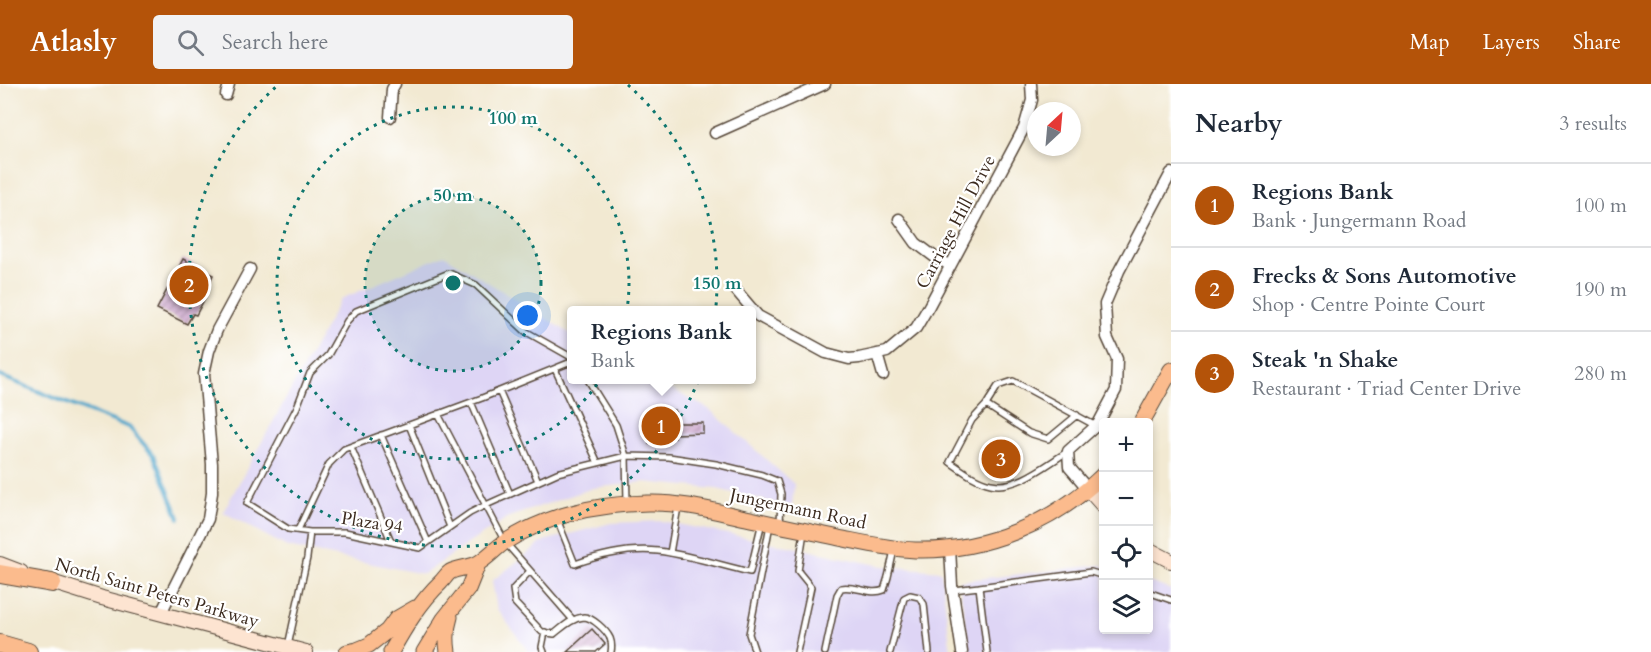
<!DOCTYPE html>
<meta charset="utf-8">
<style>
body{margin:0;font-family:Cardo,serif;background:#f2f2f3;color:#1f2937}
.controls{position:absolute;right:18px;bottom:18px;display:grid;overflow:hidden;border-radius:6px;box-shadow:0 3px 9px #0003}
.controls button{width:54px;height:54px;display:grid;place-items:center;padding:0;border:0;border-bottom:2px solid #e0e1e3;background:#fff;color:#1f2937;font:30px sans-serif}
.compass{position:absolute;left:1027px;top:18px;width:54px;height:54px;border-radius:50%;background:#fff;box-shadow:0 3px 9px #0003;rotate:26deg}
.you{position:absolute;left:528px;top:232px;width:21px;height:21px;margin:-15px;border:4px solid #fff;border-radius:50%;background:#1a73e8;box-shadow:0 0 0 9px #1a73e833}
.badge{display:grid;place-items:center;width:39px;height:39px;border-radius:50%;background:#b45309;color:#fff;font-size:20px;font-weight:700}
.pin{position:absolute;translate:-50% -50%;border:3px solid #fff;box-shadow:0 2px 6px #0006}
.popup{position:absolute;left:567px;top:222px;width:189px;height:78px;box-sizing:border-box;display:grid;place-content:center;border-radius:6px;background:#fff;filter:drop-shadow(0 2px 4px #0005);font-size:20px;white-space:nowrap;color:#747a83}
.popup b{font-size:22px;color:#1f2937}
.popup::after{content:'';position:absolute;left:50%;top:100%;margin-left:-12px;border:12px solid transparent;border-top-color:#fff}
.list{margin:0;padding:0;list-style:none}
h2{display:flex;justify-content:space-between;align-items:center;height:78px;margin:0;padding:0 24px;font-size:26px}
h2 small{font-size:20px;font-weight:400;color:#747a83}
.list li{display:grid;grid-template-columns:39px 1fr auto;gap:18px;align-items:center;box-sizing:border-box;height:84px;padding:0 24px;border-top:2px solid #e0e1e3}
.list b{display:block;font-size:22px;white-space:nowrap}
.list p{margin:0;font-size:20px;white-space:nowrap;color:#747a83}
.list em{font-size:20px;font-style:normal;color:#747a83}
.icon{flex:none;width:33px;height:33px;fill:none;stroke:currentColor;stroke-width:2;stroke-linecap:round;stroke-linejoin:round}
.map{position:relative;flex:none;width:1171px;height:568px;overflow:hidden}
header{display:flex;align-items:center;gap:36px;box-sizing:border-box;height:84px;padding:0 30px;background:#b45309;color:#fff}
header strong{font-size:28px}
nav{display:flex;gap:33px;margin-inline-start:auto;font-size:21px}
.search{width:420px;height:54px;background:#f2f2f3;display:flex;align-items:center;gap:15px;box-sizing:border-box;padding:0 21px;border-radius:6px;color:#747a83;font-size:22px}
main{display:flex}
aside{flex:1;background:#fff}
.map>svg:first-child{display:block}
.built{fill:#ded5f5}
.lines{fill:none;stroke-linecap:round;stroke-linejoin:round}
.stream{stroke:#4da6cb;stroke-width:4}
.building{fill:url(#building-hatch)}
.lane-casing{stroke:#564739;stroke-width:8}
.street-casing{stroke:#564739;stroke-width:13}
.secondary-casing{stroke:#564739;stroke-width:16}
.primary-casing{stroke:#564739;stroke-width:17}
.highway-casing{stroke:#564739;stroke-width:20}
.lane{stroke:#fff;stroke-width:5}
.street{stroke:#fff;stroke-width:10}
.secondary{stroke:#fde4d1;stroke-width:14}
.primary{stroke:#fbbb8d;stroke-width:15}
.highway{stroke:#fbbb8d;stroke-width:18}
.ring{fill:none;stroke:#0f766e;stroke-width:3;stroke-dasharray:3 6}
.labels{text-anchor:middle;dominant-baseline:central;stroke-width:4.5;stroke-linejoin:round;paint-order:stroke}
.street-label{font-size:18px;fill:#3b2a1e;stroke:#fff}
.centre{fill:#0f766e;stroke:#fff;stroke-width:3}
.ring-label{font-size:18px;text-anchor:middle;font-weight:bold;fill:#0f766e;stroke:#fff;stroke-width:4.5;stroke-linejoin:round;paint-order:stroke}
</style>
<header>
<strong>Atlasly</strong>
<div class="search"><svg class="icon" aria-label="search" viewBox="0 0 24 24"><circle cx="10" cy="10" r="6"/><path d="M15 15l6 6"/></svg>Search here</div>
<nav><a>Map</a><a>Layers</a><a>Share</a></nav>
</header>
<main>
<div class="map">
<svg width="1171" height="568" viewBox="0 0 1171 568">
<defs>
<pattern id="building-hatch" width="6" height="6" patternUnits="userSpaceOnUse" patternTransform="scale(1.5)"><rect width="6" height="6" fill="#cca5cc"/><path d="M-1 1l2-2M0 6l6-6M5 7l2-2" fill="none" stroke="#a787a5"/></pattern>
</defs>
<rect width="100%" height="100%" fill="#fff"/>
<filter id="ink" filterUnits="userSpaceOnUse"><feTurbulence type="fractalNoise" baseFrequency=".0167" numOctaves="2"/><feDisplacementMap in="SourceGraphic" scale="12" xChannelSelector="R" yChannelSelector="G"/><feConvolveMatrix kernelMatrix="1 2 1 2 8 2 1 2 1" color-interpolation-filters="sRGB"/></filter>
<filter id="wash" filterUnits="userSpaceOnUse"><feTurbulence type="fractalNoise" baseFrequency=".008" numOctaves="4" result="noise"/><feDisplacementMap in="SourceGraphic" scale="24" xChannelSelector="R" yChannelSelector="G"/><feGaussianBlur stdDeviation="1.35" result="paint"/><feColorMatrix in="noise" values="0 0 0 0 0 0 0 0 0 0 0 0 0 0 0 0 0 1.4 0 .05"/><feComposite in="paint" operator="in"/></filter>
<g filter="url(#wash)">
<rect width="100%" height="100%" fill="#f2e9d2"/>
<path class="built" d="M444,171L571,250V296H654L709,325L794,400L792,423L717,405L645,398L593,404L509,433L475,455L424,490L287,463L223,428L341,215Z
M662,437L793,463L882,482L941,487L951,568H529L497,525L492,497L544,457L611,439Z
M1101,481L1104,482V546H1148L1149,498L1171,506V568H970L959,497Z"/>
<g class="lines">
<path class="stream" d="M0,292L92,329L129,343L154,372L179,434"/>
</g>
<g id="blocks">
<path class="building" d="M183,175L213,191L203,210L206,212L196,231L193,230L187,240L157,225Z
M648,326H675V339H703V349L675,350V354H665V360H649Z
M592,545L605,560L596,568H567Z"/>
</g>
</g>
<g filter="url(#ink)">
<use href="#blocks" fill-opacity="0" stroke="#564739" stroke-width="1.5"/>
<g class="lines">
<g class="lane-casing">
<path id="lane" d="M571,273L525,247L476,201L449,189L356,227L347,237L328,271L310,289L297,323L247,419L288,445L310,448H345L420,464L470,429L486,421L557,389L626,372L669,373L716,380L762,391L777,397L781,410L780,441
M555,285L598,379
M588,296L616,341L626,372L627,418
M499,307L538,397
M471,318L510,410
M986,321L972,336L950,378C963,387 976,397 991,400C1016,406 1046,381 1067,368
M438,330L505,458L573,536
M1077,331L1048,355L1029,349L986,321L998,302L1013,297L1096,342
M409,341L450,443
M381,351L428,458
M351,363L391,457
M557,435L575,480C600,471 631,464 658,467C689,471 720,481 750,488L762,438
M298,446L329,380L344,365L482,314L571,278
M670,469L678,423
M530,487L513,505L515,519L542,548L554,550C563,543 572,534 584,533C592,533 606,546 610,554C612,559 612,563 611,568
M979,503L1091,488L1104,492
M953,506L979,503L987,568
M1148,508L1171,516
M288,562L307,474L310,448
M544,568L542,563L545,548
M755,568L749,550L770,441
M797,568L811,503L798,487L804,448
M825,568L837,511L841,504C856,501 870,512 884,506L888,493L894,466
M890,568L904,514L910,511L919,513L924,520L929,568"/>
</g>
<g class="street-casing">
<path id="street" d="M226,11L229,0
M390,33L392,5L395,0
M715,49L825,0
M899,135L916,159L936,174L950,181
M735,205L758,232L826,269L849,275L859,274L887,268L916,244L929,222L1024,44L1032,16L1031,0
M877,270L883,291
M1088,405L1069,383L1068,367L1098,340L1116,306L1117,275L1107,253L1105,220L1119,187L1171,89
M950,464L952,502L962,568
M161,529L208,435L212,409V380L204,290L209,267L217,246L250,185"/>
</g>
<g class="secondary-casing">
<path id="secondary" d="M1088,405L1104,423
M1148,465L1171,477
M0,480L21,488
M45,496L102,514L306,568"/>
</g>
<g class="primary-casing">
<path id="primary" d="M1142,338L1171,286
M347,568L357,566L369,561L387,547L396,535L415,524
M391,568C405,543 420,518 441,498C444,495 447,490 450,488C459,483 472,484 480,478C489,472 496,464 505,458C547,431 598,420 648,419C681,418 714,427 746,434C777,441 808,447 839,454C864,459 889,465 915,466C985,468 1054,439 1104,390
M424,568L444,535L468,505L478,480
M448,568C446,555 446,545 450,533"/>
</g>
<g class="highway-casing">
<path id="highway" d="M0,490L52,499
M0,560L28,568"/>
</g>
<use href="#lane" class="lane"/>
<use href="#street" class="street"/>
<use href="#secondary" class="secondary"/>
<use href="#primary" class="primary"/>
<use href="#highway" class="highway"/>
</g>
</g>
<circle cx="453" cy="199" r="88" fill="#0f766e" fill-opacity=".12"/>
<g class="ring">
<circle cx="453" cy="199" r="88"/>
<circle cx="453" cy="199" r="176"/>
<path d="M628 1A264 264 0 1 1 278 1"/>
</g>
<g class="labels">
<g class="street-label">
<text transform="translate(956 138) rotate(-62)">Carriage Hill Drive</text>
<text transform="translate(798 425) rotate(12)">Jungermann Road</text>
<text transform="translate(372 439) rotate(9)">Plaza 94</text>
<text transform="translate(157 509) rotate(16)">North Saint Peters Parkway</text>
</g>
</g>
<circle cx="453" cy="199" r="9" class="centre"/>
<g class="ring-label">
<text x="513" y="40">100 m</text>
<text x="453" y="117">50 m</text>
<text x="717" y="205">150 m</text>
</g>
</svg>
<div class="controls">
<button>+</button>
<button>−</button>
<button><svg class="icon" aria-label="locate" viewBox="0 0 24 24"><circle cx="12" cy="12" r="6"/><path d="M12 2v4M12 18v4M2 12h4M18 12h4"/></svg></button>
<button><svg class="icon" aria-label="layers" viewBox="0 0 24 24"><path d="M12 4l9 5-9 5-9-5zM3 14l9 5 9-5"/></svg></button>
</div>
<svg class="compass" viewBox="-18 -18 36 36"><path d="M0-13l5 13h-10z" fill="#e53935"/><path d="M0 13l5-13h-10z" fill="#747a83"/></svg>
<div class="you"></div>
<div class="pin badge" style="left:661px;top:342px">1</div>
<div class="popup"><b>Regions Bank</b>Bank</div>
<div class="pin badge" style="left:189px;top:201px">2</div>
<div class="pin badge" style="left:1001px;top:375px">3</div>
</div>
<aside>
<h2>Nearby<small>3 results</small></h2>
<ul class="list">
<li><span class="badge">1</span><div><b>Regions Bank</b><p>Bank · Jungermann Road</p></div><em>100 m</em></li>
<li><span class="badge">2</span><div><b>Frecks &amp; Sons Automotive</b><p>Shop · Centre Pointe Court</p></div><em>190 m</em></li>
<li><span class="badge">3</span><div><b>Steak 'n Shake</b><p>Restaurant · Triad Center Drive</p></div><em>280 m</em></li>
</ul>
</aside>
</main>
